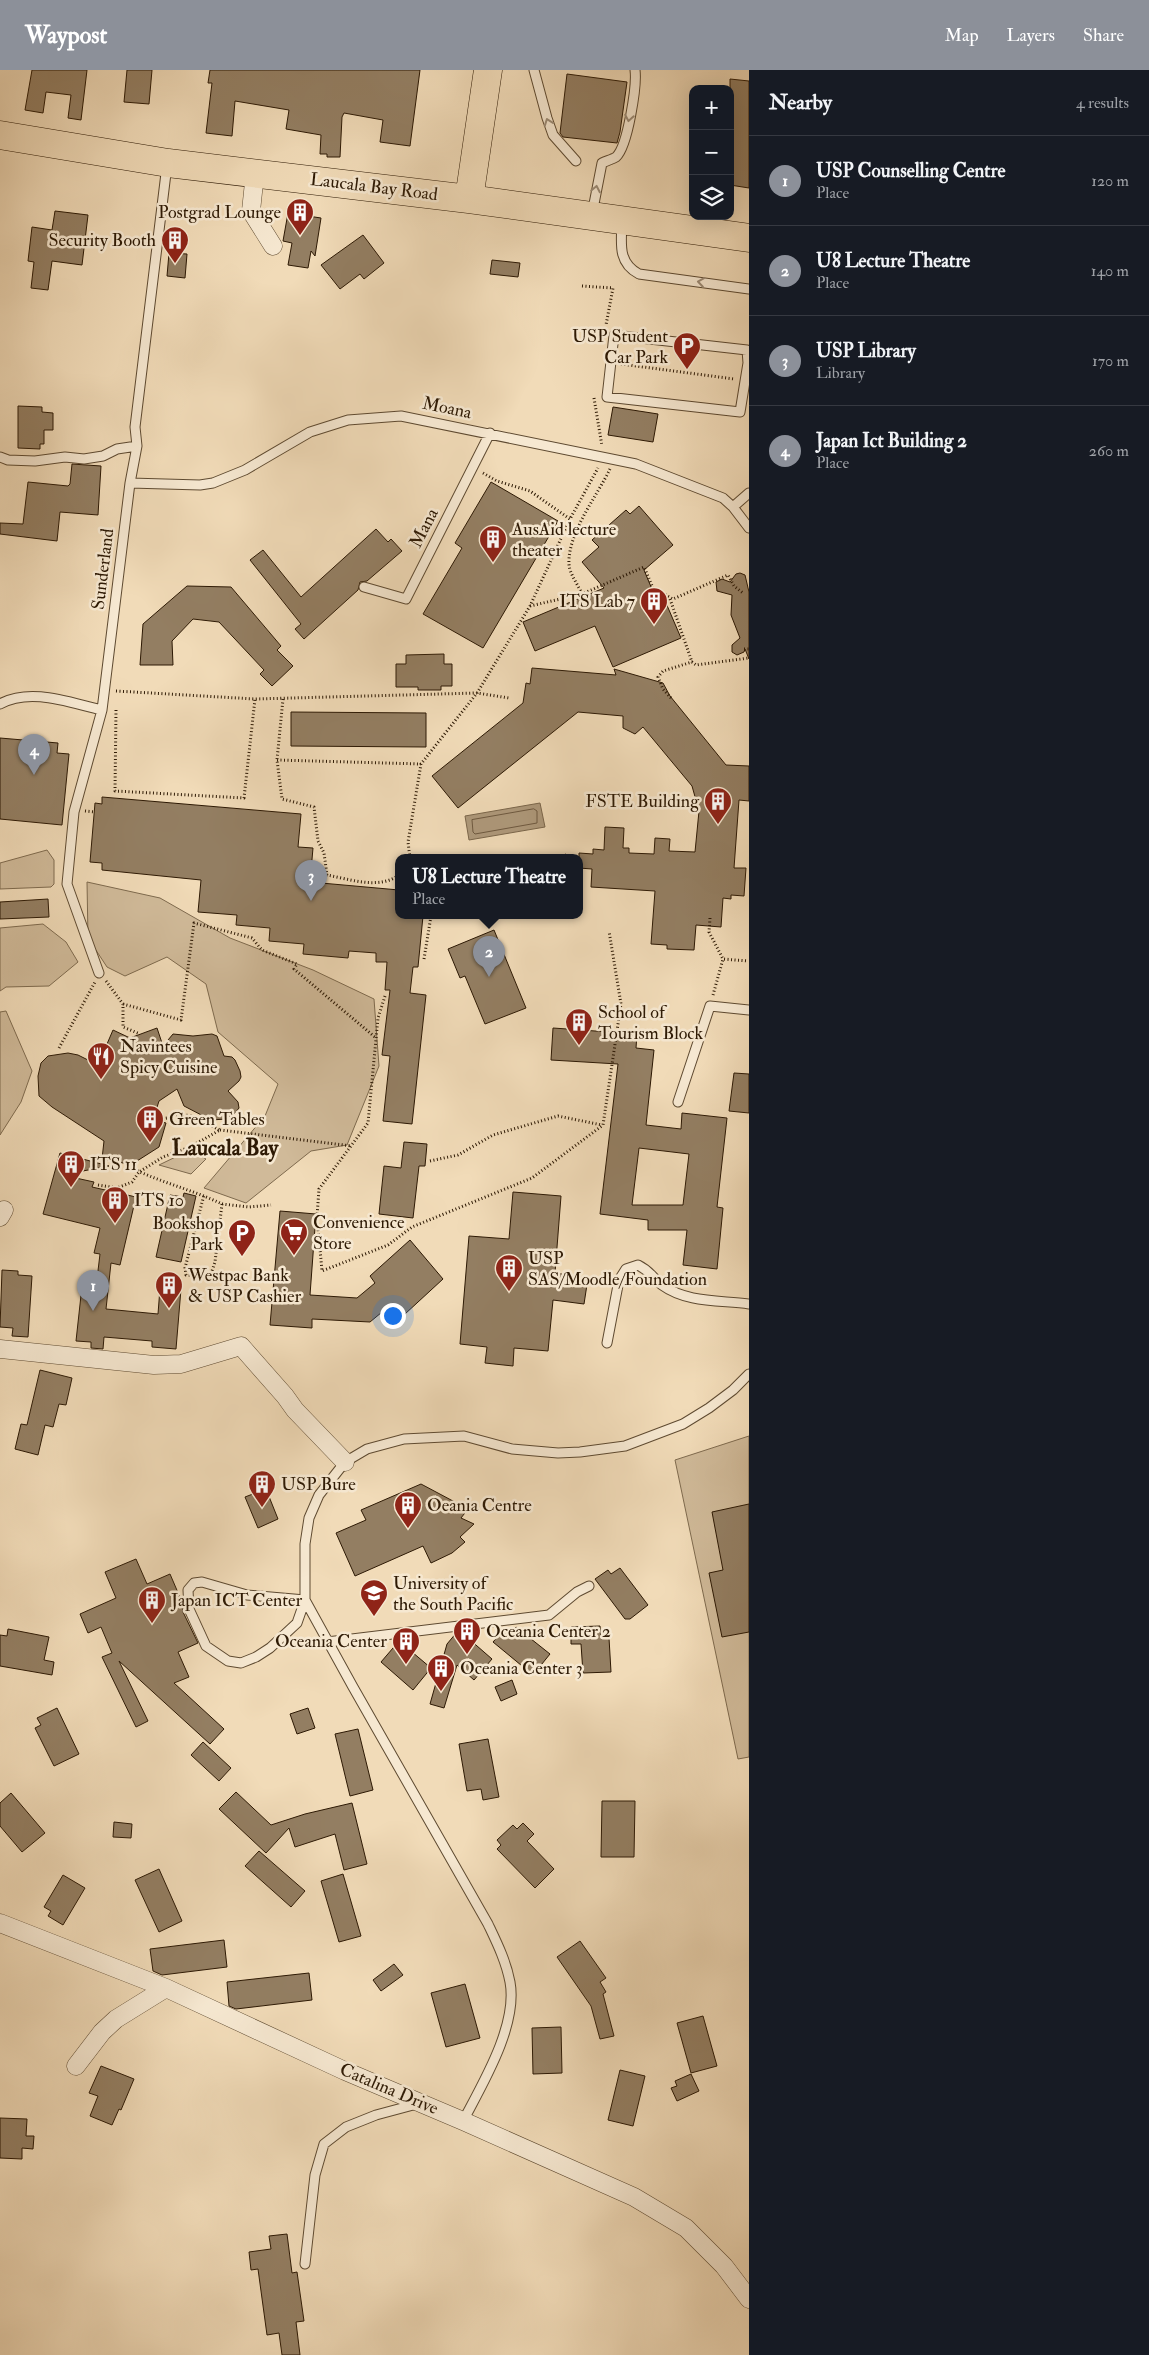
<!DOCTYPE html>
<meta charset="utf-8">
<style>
body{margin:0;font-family:"IM FELL Double Pica",serif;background:#20242c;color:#f1f3f6}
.controls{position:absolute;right:15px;top:15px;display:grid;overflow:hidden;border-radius:10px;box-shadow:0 5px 20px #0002}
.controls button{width:45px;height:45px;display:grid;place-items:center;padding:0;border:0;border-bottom:1px solid #363941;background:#171b24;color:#f1f3f6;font:25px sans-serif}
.you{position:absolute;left:392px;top:1245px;width:18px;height:18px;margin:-12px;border:4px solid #fff;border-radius:50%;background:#1a73e8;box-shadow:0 0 0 8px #1a73e833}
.badge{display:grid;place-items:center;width:32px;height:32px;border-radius:50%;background:#8c9099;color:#fff;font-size:16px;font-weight:700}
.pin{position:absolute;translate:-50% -41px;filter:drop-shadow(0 1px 2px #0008)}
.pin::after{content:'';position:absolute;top:26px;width:18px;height:15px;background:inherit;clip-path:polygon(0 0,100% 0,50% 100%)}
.popup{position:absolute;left:395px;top:784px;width:188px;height:65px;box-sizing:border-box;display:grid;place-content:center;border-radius:10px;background:#171b24;filter:drop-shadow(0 1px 4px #0005);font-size:16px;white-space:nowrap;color:#9ea1a6}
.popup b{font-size:19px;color:#f1f3f6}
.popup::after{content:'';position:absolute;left:50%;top:100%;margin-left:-10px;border:10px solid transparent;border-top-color:#171b24}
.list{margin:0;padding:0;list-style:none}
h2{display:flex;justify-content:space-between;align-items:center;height:65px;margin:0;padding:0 20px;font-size:21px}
h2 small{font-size:16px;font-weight:400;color:#9ea1a6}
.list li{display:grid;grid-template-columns:32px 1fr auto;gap:15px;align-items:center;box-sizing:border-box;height:90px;padding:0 20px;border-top:1px solid #363941}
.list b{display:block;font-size:19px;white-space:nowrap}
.list p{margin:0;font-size:16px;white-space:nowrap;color:#9ea1a6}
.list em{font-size:16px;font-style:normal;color:#9ea1a6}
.icon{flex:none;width:28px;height:28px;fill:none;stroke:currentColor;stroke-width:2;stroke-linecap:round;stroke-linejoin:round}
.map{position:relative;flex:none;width:749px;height:2285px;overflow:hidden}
header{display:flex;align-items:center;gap:30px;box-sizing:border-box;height:70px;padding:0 25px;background:#8c9099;color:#fff}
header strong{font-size:24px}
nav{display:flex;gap:28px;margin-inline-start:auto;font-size:18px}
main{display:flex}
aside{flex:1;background:#171b24}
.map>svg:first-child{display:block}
.green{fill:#d0ba99;stroke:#7e6a4e}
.water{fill:#ae997b;stroke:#7a664b}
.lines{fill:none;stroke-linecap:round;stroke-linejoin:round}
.shore{stroke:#6e5940;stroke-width:1}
.building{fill:#937e62;stroke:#2d1904;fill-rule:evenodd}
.service-casing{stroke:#5e4a31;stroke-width:11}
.minor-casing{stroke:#5e4a31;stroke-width:19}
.primary-casing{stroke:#2d1904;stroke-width:29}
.path{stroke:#2d1904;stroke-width:3;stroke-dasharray:1 2.5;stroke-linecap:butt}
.service{stroke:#f6e8d1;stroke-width:9}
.minor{stroke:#f6e8d1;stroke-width:18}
.primary{stroke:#f1dbb8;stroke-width:28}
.oneway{stroke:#9c8b75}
.labels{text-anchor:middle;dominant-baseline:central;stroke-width:5;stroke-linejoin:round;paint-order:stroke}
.street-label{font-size:18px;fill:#2d1904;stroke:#f6e8d1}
.poi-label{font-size:18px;fill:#2d1904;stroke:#f6e8d1;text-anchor:start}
.district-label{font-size:22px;font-weight:bold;fill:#2d1904;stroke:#f6e8d1}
</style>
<header>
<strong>Waypost</strong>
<nav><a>Map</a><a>Layers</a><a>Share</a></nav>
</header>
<main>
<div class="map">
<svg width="749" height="2285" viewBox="0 0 749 2285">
<rect width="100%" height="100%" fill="#f1dbb8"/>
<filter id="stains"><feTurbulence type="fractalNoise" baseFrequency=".004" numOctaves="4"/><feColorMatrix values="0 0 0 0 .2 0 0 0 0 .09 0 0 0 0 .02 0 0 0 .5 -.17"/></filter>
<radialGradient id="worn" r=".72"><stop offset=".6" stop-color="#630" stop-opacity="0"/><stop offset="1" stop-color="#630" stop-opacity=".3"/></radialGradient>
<path class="green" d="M47,780L54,790V814L51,817L0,819V793Z
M87,812L160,828L230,868L313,900L374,929L379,996L347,1075L311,1081L246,1133L204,1118L265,1046L278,1014L218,962L206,914L167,887L125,906L107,897L88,868Z
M43,854L66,872L78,892L49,916L6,917L0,921V858Z
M6,941L32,1001L21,1032L0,1065V942Z
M190,1080L206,1089L191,1104L159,1095Z
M749,1366V1687L738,1689L675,1390Z"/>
<path class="water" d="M540,733L545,757L469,770L465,746Z"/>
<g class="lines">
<path class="shore" d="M534,739L537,741V753L475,764L473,762L472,750Z"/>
</g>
<path class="building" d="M32,0H87L81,50L68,48L71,25L46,22L43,43L25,40Z
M127,0H152L149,34L124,32Z
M210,0H420L410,76L380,72L383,50L344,43L342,47L340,87H327V84H320L321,65L286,59L289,40L235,31L232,66L206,63L212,13H208Z
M567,4L627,12L620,62L617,73L563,67L560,63Z
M730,9L749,11V118L730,115Z
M55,141L88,145L82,195L52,191L48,220L31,218L34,192L28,191L32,157L52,160Z
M288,143L321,148L315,186L311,181L308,198L288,195L292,173L283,171Z
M363,165L384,193L364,209L360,204L340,219L321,195Z
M169,183L187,184L185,208L167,206Z
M492,190L520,193L518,207L490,204Z
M18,336L42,337V342L53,343V360H44V374H40V379L18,378Z
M613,337L658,344L653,372L608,365Z
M72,394L101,396L98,445L60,442L57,471L0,464V453L23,454L28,412L68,416L70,414Z
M491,412L558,451L483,578L423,544L462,478L455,473Z
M639,436L673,475L644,500L659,536L666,533L681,568L613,597L595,556L535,581L523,552L604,518L582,492L599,477L592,470L626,440L630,444Z
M376,459L388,472L391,469L402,481L367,511L360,512L358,520L304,569L295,559L301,554L250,490L263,480L301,527Z
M740,503L745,505L749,522V589L745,579L744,582L737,585L732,582V575L740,568L731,545L732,525L717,521L716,512L722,509L730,512L736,504Z
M187,516L231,517L281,576L277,580L293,596L272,616L260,604L264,600L219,552L193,549L172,571L173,595H140L143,554Z
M444,584V594H452V616H441V620H418V617H396V594H406V585Z
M532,598L616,605L614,599L663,613L670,626L726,695L749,696V731L739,730L734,798H746L744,826L731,825V829L723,828L721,857L696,855L694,880L667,879V875L651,874L655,821L591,817L592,799L579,798V783L593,784V779L604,780L605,757L624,758L623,778H629V783L654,784L655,768L670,769L669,781L695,782L699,741L692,716L643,657L635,664L623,658V646L578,642L458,738L432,706L523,633L526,613L530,614Z
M291,642L426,643V677L291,676Z
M0,668L58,673L57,683L69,684L62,755L0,749Z
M102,727L301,744L298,777L313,778L310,812L399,820V846H423L418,897H413L410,923L426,925L412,1054L383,1051L390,986L382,985L390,920H385L387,892H376V883L349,881L348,888L303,884L304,874L269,871L270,858L236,855L237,845L198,842L201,810L102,800V793L90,792L95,733L102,734Z
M48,829L49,847L0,849V832Z
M494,860L526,938L485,954L465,906L460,908L448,879Z
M157,958L163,976L173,964L193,966L212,964L217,966L224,986L232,987L235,990L240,1001L241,1007L239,1011L228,1021L238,1032L239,1038L235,1043L226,1049L211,1050L184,1036L177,1019L159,1031L153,1050L166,1053L159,1077L137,1091L123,1093L102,1089L104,1071L52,1037L39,1026L38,1006L41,993L48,986L68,983L78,985L98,995L113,960L130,968Z
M553,958L637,964L636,978L654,980L646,1055L681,1059L682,1043L727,1048L717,1137L723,1138L717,1199L683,1195L687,1160H648V1150L600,1144L618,994L551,990ZM639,1078L689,1084L683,1135H632Z
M734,1003L749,1004V1043L729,1041Z
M404,1072L427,1074L425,1096H419L413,1148L379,1144L384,1096L401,1098Z
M60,1083L109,1096L62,1105L94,1112L92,1117L136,1127L120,1195L111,1193L106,1239L158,1244L160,1218L181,1219L176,1279L152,1277V1271L104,1267L103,1279L91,1278V1272L76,1271L83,1207L97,1209L100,1184L94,1183L100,1158L43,1144Z
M513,1122L561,1126L555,1203L588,1208L584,1234L553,1230L548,1281L514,1278L513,1296L485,1293L487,1277L460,1274L469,1166L509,1169Z
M184,1123L196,1126L181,1192L156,1187L170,1125L183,1127Z
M280,1141L316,1144L310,1225L357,1228L375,1213L370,1206L410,1170L443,1209L405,1244L393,1233L370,1252L312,1249V1258L270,1255Z
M2,1200L18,1201V1205L32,1206L28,1267L12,1266L13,1258L0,1257Z
M40,1300L72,1308L66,1335L59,1334L53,1357L45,1355L38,1385L15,1379L21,1354L27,1355Z
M421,1414L468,1439L461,1448L474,1454L460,1467L465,1472L452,1483L431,1493L423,1476L355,1506L336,1463L366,1450L361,1440Z
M266,1419L278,1449L258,1458L245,1427Z
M749,1434V1562L722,1567L709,1503L723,1500L712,1442Z
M136,1489L147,1514L170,1504L182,1532L183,1542L198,1573L178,1582L189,1607L174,1613L224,1659L210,1674L119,1591L148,1651L136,1657L102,1587L112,1583L101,1557L88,1563L80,1544L116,1528L105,1502Z
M620,1498L648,1535L630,1549H625L595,1509L608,1500L611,1504Z
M600,1556L601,1569L609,1568L611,1602L583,1603L581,1574H571V1557Z
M516,1557L550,1584L533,1605L493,1572L504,1560L510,1565Z
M8,1559L49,1567L44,1590L54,1592L52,1605L0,1596V1565L7,1566Z
M457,1562H461L492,1589L474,1610L457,1595L444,1638L430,1634L447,1574Z
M399,1571L431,1598L413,1620L381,1592Z
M512,1610L517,1624L501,1631L495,1617Z
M57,1638L79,1684L54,1696L35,1658L41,1655L37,1648Z
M308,1638L315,1658L297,1664L290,1644Z
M358,1659L373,1720L350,1726L335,1664Z
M488,1669L499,1727L483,1730L481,1719L467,1721L459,1674Z
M203,1672L231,1698L219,1711L191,1685Z
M236,1722L271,1755L305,1744L352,1733L367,1794L344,1800L335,1764L295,1777L289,1758L266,1783L219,1739Z
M11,1723L45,1763L22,1782L0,1756V1733Z
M602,1731H635L634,1787H601Z
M114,1752L132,1754L131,1768L113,1767Z
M523,1753L534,1764L527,1771L554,1799L535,1818L497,1779L501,1775L497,1770L513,1755L517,1759Z
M259,1781L305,1821L291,1837L245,1796Z
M159,1799L182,1851L159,1862L135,1810Z
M343,1804L361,1866L339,1872L321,1811Z
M63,1805L85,1818L63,1855L48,1846L51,1841L44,1837Z
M224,1870L227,1897L162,1905L153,1901L150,1879Z
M580,1871L606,1908L600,1912L606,1922L603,1924L614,1966L600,1969L591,1936L557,1887Z
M394,1894L403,1905L381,1921L373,1910Z
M309,1903L312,1930L236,1939L229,1936L227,1912Z
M465,1914L480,1968L446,1977L431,1923Z
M703,1946L717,1996L691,2003L677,1953Z
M561,1957L562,2003L533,2004L532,1958Z
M101,1996L134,2009L121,2040L119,2039L112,2055L90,2046L98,2026L89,2023Z
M620,2000L645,2006L633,2056L608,2050Z
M691,2004L699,2021L677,2031L671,2018L677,2016L675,2011Z
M0,2048L27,2049L26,2066H34L33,2079L22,2078V2089L0,2088Z
M287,2164L292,2203L297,2202L304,2251L296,2252L300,2285H282L279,2263L267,2265L258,2199L251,2200L249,2182L271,2179L269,2166Z"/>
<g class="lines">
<g class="service-casing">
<path id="service" d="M534,0L547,48L553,65L576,91
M592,144L602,93C606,91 613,89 616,87C628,76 637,15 635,0
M622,153C621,174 618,193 639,204L749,219
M614,265L747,280L748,293L740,342L607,327Z
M0,387L8,390L35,391L65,387L84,389L103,386L117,379L137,376
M130,413L200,415L213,413L245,400L310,362L348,350L401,346L636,394L723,428L733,437L749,458
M733,437L749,423
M364,517L406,529L490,363
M0,634C31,617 70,633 102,640
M99,903L67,814L74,742L102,640L130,413L137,376L135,357L167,95
M678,1032L710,936L749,940
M607,1273L619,1210L626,1199L638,1195C652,1202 652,1208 662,1215C687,1233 719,1230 749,1234
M202,1512L247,1525L305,1530L297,1553L270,1578L256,1587L241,1593L228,1591L206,1576L189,1539L188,1520L194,1513Z
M327,1572L549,1545L577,1522L589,1516
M463,2051C483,2013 518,1955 510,1912C506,1891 497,1873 488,1854L353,1617L305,1530V1474L309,1448L319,1425L345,1392L367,1379L404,1369L464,1366L512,1379L558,1383L580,1382L625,1376L683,1354L709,1338L733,1320L749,1304
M305,2194L315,2105L324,2074L346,2057L376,2045L417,2034"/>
</g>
<g class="minor-casing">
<path id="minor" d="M255,103L251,141L273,176
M0,1147L4,1140
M0,1279L154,1295L181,1294L241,1276L285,1326L295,1340L345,1392
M0,1853L166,1918L345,2001L463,2051L634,2127L686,2158L724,2196L749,2229
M76,1996L102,1962L116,1949L166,1918"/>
</g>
<g class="primary-casing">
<path id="primary" d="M0,65L168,93L469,129L749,168
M469,129L488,0"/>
</g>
<path class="path" d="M582,216L613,218L606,255
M621,294L734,309
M594,328L602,376
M483,403L497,411L530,421L570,449
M582,524C578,515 570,504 569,495C567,464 597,426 610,399
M670,529L692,592
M530,536L582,524L644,497L653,518L673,529L728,505L734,516L743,523
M744,579H749
M116,621L255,629L477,623L509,628
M671,628L663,619L658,607L663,601L692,592L696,595L749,588
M283,629L277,690L282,729L314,737L318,771L324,783L327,805C349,809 379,820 399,805
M116,640L115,721L244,728L255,629
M277,690L421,694
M85,741L95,742
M410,788L408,772L421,694L477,623L530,536L570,449L598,398
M548,788L566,785
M456,846H457
M710,848L709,862L723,889L748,891
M424,889L431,846
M106,911L123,934V957L140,964
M713,925L723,889
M385,926L378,948L368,1053L319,1119L317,1147L322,1201L388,1175L412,1157L532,1108L603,1055L621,934L609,861
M123,934L181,950L194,853L252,868L262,880L297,894L294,899L376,968
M59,978L95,912
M220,1060L352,1076
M430,1091L458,1085L493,1065L558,1046L602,1055
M128,1096C158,1112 191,1119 222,1134L215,1192L210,1207L186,1205L185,1198L204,1125
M98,1115L117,1118L132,1112L139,1102L163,1087L190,1077L220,1060L189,1045L153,1050
M222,1134L249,1137L271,1135"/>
<use href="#service" class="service"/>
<use href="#minor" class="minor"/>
<use href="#primary" class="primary"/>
</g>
<defs><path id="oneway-chevron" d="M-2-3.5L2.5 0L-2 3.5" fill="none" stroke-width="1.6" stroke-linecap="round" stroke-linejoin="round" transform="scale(1.25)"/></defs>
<g class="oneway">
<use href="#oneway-chevron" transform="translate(629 48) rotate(100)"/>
<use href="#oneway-chevron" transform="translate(548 52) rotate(-110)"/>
<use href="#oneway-chevron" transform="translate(596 119) rotate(-79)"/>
<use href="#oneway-chevron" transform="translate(701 212) rotate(-172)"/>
</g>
<defs>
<g id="building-pin" transform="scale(1.4375)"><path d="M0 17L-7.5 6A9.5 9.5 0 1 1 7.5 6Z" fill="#8f2418" stroke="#f6e8d1"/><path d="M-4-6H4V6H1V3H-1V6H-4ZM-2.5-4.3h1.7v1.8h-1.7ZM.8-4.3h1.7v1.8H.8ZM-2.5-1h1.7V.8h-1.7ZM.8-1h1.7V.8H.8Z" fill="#fff"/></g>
<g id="parking-pin" transform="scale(1.4375)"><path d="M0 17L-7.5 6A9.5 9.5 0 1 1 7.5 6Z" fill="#8f2418" stroke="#f6e8d1"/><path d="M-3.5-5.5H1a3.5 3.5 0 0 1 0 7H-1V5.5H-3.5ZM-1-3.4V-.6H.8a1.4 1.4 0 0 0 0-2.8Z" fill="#fff"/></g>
<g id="restaurant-pin" transform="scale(1.4375)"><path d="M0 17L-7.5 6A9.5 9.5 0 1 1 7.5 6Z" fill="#8f2418" stroke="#f6e8d1"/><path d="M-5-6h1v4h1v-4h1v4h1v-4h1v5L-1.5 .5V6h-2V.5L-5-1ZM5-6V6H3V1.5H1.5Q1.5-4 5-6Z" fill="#fff"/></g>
<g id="supermarket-pin" transform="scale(1.4375)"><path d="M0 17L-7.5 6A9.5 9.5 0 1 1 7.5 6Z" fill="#8f2418" stroke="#f6e8d1"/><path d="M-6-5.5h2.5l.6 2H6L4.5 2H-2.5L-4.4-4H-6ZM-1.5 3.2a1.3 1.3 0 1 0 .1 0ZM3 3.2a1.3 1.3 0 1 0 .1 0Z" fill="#fff"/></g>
<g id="university-pin" transform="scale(1.4375)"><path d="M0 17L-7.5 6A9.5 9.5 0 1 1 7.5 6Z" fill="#8f2418" stroke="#f6e8d1"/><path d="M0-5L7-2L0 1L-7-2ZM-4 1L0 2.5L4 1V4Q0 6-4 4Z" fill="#fff"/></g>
</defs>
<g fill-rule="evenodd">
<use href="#building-pin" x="300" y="142"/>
<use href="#building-pin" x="175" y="170"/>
<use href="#parking-pin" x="687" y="276"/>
<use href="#building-pin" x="493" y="469"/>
<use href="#building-pin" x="654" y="531"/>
<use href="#building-pin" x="718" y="731"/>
<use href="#building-pin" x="579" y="952"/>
<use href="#restaurant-pin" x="101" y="986"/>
<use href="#building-pin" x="150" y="1049"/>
<use href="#building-pin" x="71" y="1094"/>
<use href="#building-pin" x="115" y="1130"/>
<use href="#supermarket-pin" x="294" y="1162"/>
<use href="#parking-pin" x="242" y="1163"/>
<use href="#building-pin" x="509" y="1198"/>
<use href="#building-pin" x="169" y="1215"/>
<use href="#building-pin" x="262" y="1414"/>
<use href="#building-pin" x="408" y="1435"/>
<use href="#university-pin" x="374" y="1523"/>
<use href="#building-pin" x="152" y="1530"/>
<use href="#building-pin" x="467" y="1561"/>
<use href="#building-pin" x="406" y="1571"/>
<use href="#building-pin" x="441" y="1598"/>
</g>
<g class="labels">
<g class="street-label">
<text transform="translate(374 117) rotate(7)">Laucala Bay Road</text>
<text transform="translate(447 338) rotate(12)">Moana</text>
<text transform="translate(424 458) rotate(-63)">Mana</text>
<text transform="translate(103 499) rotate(-83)">Sunderland</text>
<text transform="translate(389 2019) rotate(23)">Catalina Drive</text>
</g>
<g class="poi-label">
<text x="281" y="142" text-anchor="end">Postgrad Lounge</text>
<text x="156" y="170" text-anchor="end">Security Booth</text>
<text x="668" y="266" text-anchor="end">USP Student<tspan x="668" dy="21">Car Park</tspan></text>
<text x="512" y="459">AusAid lecture<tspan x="512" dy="21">theater</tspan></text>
<text x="635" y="531" text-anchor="end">ITS Lab 7</text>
<text x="699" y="731" text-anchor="end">FSTE Building</text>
<text x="598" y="942">School of<tspan x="598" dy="21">Tourism Block</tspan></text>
<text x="120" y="976">Navintees<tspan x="120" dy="21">Spicy Cuisine</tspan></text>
<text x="169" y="1049">Green Tables</text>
<text x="90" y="1094">ITS 11</text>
<text x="134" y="1130">ITS 10</text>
<text x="313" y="1152">Convenience<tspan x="313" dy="21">Store</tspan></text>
<text x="223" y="1153" text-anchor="end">Bookshop<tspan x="223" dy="21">Park</tspan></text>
<text x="528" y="1188">USP<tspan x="528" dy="21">SAS/Moodle/Foundation</tspan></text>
<text x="188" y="1205">Westpac Bank<tspan x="188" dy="21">&amp; USP Cashier</tspan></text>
<text x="281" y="1414">USP Bure</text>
<text x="427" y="1435">Oeania Centre</text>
<text x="393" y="1513">University of<tspan x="393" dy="21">the South Pacific</tspan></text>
<text x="171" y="1530">Japan ICT Center</text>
<text x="486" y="1561">Oceania Center 2</text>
<text x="387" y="1571" text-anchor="end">Oceania Center</text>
<text x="460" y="1598">Oceania Center 3</text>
</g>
<g class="district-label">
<text x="225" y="1078">Laucala Bay</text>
</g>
</g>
<rect width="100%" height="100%" filter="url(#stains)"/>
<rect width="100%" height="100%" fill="url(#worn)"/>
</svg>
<div class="controls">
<button>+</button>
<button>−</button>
<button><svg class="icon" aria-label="layers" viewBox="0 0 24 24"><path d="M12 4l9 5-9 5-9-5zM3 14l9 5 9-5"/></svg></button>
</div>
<div class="you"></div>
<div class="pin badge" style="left:93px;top:1241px">1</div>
<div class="pin badge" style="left:489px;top:907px">2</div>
<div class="popup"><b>U8 Lecture Theatre</b>Place</div>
<div class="pin badge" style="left:311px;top:831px">3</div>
<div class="pin badge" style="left:34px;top:705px">4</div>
</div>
<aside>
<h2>Nearby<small>4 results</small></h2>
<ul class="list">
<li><span class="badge">1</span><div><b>USP Counselling Centre</b><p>Place</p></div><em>120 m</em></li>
<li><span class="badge">2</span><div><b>U8 Lecture Theatre</b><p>Place</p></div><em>140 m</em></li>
<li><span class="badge">3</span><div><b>USP Library</b><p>Library</p></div><em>170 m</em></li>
<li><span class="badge">4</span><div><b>Japan Ict Building 2</b><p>Place</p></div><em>260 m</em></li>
</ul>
</aside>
</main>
